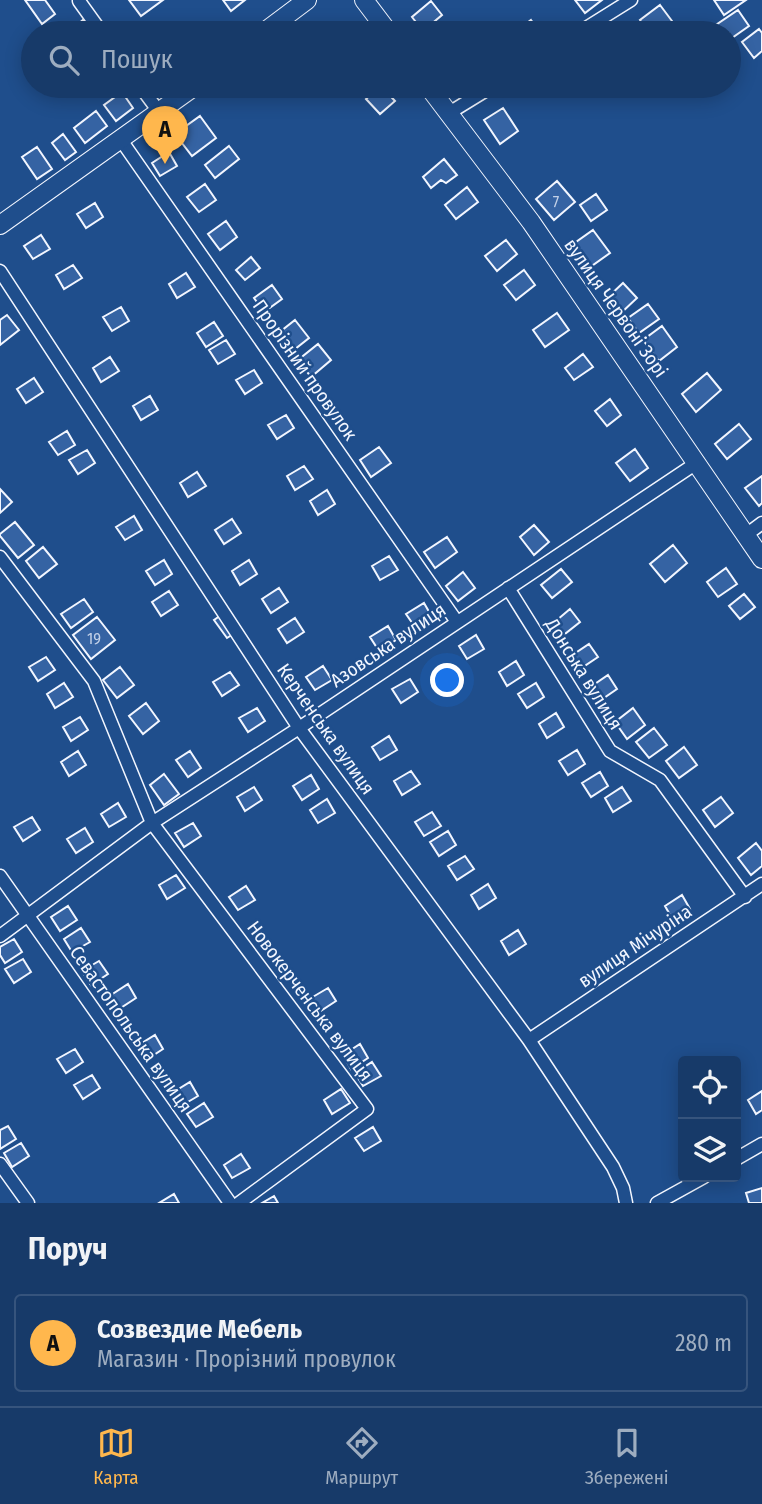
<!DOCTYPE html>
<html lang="uk">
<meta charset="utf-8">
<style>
body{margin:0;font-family:"Fira Sans Condensed",sans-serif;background:#20416f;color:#f1f3f6}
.controls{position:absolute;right:21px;bottom:21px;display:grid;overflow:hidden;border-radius:7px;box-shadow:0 4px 18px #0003}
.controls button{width:63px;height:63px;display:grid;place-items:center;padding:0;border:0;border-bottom:2px solid #36547d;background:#173a69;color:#f1f3f6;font:35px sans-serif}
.you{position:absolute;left:448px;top:681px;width:24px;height:24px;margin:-18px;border:5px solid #fff;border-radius:50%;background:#1a73e8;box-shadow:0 0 0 10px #1a73e833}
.badge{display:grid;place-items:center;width:46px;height:46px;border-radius:50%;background:#ffb74d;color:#111;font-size:23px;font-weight:700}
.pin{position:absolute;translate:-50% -58px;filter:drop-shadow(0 2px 4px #0008)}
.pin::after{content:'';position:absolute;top:37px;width:24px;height:21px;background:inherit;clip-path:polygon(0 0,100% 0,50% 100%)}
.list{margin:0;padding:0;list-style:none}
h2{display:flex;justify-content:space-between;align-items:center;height:91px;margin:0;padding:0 28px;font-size:30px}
h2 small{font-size:23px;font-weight:400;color:#9eadc0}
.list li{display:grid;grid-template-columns:46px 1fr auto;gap:21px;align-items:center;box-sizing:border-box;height:98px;margin:0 14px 14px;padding:0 14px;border:2px solid #36547d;border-radius:7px}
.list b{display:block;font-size:26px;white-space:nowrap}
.list p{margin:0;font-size:23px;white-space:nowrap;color:#9eadc0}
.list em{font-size:23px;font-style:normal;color:#9eadc0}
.icon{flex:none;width:38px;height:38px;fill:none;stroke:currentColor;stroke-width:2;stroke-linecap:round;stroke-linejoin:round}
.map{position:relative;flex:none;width:762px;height:1203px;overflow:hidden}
.search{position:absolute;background:#173a69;box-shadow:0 4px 18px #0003;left:21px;right:21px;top:21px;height:77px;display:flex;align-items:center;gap:18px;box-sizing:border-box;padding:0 24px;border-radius:38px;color:#9eadc0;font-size:26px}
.sheet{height:203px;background:#173a69}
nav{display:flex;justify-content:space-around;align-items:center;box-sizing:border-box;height:98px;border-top:2px solid #36547d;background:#173a69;font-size:19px;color:#9eadc0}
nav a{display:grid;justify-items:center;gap:4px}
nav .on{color:#ffb74d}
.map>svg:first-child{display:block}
.building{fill:#3563a3;stroke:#f2f6ff;stroke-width:2}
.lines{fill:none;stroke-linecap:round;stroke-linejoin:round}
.street-casing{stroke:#f2f6ff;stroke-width:15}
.secondary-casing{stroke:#f2f6ff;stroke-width:20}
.street{stroke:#1f4e8c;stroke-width:12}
.secondary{stroke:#1f4e8c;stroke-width:18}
.labels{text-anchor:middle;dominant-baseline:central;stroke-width:5;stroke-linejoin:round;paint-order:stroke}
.number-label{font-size:16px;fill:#c3d1e8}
.street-label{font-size:19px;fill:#f2f6ff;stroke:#1f4e8c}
</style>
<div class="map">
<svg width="762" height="1203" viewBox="0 0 762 1203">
<rect width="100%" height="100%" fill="#1f4e8c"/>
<path class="building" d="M25,0H45L55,14L42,24Z
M129,0H163L141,16Z
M223,0H245L231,11Z
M575,0H602L585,13Z
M714,0H746L724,15Z
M431,1L442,15L423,31L412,17Z
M660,5L675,25L665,33H650L640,20Z
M738,10L749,26L729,40V33H704Z
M83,20L94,33H67Z
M531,20L541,33H522L519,29Z
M759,29L762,33V51L754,58L742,42Z
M381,86L395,101L380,114L366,99Z
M122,92L133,108L116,121L104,105Z
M503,108L518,131L500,144L484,120Z
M96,111L107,126L85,143L74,128Z
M200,116L216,138L192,156L175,134Z
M63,134L76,152L65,160L52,143Z
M229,146L239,159L215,178L205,165Z
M37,147L52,169L37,179L22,157Z
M169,152L177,166L160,176L152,163Z
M444,159L457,175L446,183L441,180L431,188L423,177Z
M557,181L575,202L554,220L536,199Z
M205,184L216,200L199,212L187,197Z
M467,187L478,202L456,219L445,205Z
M596,194L607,210L591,221L580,205Z
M95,203L103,217L86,228L77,214Z
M226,221L237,237L220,250L208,234Z
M593,230L610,253L586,270L569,247Z
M41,235L50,249L33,259L24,246Z
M506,240L517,254L497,271L485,256Z
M251,257L260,268L245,280L236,270Z
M73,265L82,278L64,289L56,275Z
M524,270L535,285L516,300L504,285Z
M186,273L195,287L177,298L169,284Z
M623,283L637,298L621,313L607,298Z
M272,285L282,299L264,312L254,298Z
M648,304L659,319L639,333L628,318Z
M121,307L129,321L112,331L103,317Z
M557,313L569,330L545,347L533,330Z
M7,315L19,330L0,345V320Z
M295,320L309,338L290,353L276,335Z
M214,322L223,336L206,347L197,333Z
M662,326L677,347L659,361L643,340Z
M226,340L235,354L218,364L209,350Z
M318,344L331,360L311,377L298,360Z
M583,354L593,367L574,380L565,368Z
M110,357L119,371L101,382L93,368Z
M254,370L262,383L245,394L236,380Z
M707,373L721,390L696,412L682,394Z
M34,378L43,392L26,403L17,389Z
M150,396L158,410L141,420L133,406Z
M610,399L621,415L607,426L595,411Z
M286,415L294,428L277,439L268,425Z
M739,424L751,439L727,459L715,444Z
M67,431L75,445L58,455L49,442Z
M379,447L391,463L371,477L360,460Z
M635,449L648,468L630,481L616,463Z
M87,450L95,463L78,474L69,460Z
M304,466L313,479L295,490L287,476Z
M197,472L206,486L188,497L180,483Z
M762,476V503L759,506L745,488Z
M0,489L12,502L0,513Z
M327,490L335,504L318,515L310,501Z
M134,516L142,530L125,540L116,527Z
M232,519L241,533L224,544L215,530Z
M15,522L34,545L18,558L0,536V534Z
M534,525L549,542L534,555L520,537Z
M447,537L457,552L435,568L424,552Z
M673,545L687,563L665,582L650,564Z
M43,547L57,564L39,578L26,561Z
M389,556L398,570L380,580L372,566Z
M164,560L172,574L155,585L146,571Z
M249,560L257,574L240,585L232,571Z
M726,568L737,584L718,597L707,582Z
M561,569L572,582L552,598L541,585Z
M463,572L475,588L458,601L446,586Z
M279,588L288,602L271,613L262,599Z
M169,591L178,605L161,616L152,602Z
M744,594L755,607L740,619L729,606Z
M84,599L93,612L71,628L61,614Z
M424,603L432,617L415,627L406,614Z
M570,609L580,622L561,637L551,625Z
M224,613L238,631L227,638L214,620Z
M97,617L115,640L91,659L73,635Z
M295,618L304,632L287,643L278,629Z
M388,626L396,640L379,651L370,637Z
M476,635L484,649L467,659L459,646Z
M589,644L598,657L577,671L568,658Z
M46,657L55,670L38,681L29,667Z
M516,661L524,675L507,686L499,672Z
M323,666L332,680L315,690L306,677Z
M120,667L134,685L117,698L103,680Z
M230,672L239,685L222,696L213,682Z
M608,675L617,689L598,702L589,688Z
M410,679L418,692L401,703L392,689Z
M64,683L73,697L55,708L47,694Z
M536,683L544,697L527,708L518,694Z
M146,703L159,721L143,734L129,716Z
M257,708L265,721L248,732L239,718Z
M633,708L645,725L627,739L615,722Z
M556,713L564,727L547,738L539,724Z
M80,717L88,730L71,741L63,727Z
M654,728L667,745L649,758L636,742Z
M389,736L397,750L380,760L372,747Z
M684,747L697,765L679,778L666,761Z
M577,750L585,764L568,775L559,761Z
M78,751L86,765L69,776L61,762Z
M190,751L201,768L188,777L176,760Z
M411,771L420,784L402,795L394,781Z
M600,772L608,786L591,797L582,783Z
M164,774L179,794L164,805L150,785Z
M311,775L319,789L302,800L293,786Z
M254,787L262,800L245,811L237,797Z
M622,787L631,801L613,812L605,798Z
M721,797L733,813L715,827L703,810Z
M327,799L335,813L318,823L310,810Z
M118,803L126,817L109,827L101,814Z
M432,812L441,826L424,836L415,822Z
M32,817L40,830L23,841L14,827Z
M193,823L201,836L184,847L175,833Z
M85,828L93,842L76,853L67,839Z
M448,831L456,845L439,856L430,842Z
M756,843L762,851V866L751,875L738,858Z
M465,856L474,869L457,880L448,866Z
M176,875L185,888L167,899L159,885Z
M488,884L496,898L479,909L471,895Z
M246,886L255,900L238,910L229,897Z
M682,895L690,909L673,920L665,906Z
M68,906L77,920L60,931L51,917Z
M81,928L90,942L72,952L64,939Z
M518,930L526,944L509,955L501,941Z
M14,939L22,952L5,963L0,955V947Z
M23,959L31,972L14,983L5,969Z
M99,961L108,974L91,985L82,971Z
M128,984L136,998L119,1009L111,995Z
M328,988L336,1001L319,1012L311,998Z
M155,1035L163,1049L146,1060L137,1046Z
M360,1044L368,1058L351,1069L343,1055Z
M75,1049L83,1062L66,1073L57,1059Z
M372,1062L381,1076L363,1086L355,1073Z
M92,1075L100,1088L83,1099L74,1085Z
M190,1082L198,1096L181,1106L172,1093Z
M341,1089L350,1103L332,1114L324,1100Z
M762,1091V1110L756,1114L748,1100Z
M204,1103L213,1117L196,1127L187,1114Z
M8,1126L16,1139L0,1149V1130Z
M373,1127L381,1141L364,1151L355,1138Z
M21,1143L29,1156L12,1167L4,1153Z
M241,1154L250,1168L232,1178L224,1165Z
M762,1188V1203H749L746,1193Z
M174,1194L179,1203H159Z
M274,1196L278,1203H262Z"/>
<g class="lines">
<g class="street-casing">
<path id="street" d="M79,1L102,33
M578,33L631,0
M140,86L160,113
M449,113L493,86
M121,140L457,622
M0,271L299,728L529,1040L613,1167L623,1188L626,1203
M746,535L762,523
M0,557L94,681L152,823L367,1109L239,1203
M508,588L610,751L660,780L745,897
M0,876L230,1203
M0,936L152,823L299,728L698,462
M529,1040L762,884
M736,1159L762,1144
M0,1164L28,1203
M657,1203L704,1177"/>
</g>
<g class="secondary-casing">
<path id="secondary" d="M364,0L389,33
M263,33L307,0
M428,86L531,222L762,559
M0,225L195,86"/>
</g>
<use href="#street" class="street"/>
<use href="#secondary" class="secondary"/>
</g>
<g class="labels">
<g class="number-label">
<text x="556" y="201">7</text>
<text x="94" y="638">19</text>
</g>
<g class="street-label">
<text transform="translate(616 308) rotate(55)">вулиця Червоні Зорі</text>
<text transform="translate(305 370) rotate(55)">Прорізний провулок</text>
<text transform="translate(388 645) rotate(-34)">Азовська вулиця</text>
<text transform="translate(584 674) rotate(58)">Донська вулиця</text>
<text transform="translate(326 729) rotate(55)">Керченська вулиця</text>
<text transform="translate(635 946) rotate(-34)">вулиця Мічуріна</text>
<text transform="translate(310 1001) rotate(53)">Новокерченська вулиця</text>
<text transform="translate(131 1029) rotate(55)">Севастопольська вулиця</text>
</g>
</g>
</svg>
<div class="controls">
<button><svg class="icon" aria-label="locate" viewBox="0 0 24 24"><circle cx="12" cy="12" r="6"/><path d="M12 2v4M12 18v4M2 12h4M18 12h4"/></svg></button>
<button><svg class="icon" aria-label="layers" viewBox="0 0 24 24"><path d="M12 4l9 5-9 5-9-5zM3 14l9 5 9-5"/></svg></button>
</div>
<div class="you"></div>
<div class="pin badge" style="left:165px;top:164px">A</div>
<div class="search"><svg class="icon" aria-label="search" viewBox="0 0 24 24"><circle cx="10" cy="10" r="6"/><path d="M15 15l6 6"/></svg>Пошук</div>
</div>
<section class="sheet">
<h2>Поруч<small></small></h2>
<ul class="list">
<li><span class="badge">A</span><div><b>Созвездие Мебель</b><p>Магазин · Прорізний провулок</p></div><em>280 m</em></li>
</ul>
</section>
<nav>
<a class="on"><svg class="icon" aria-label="map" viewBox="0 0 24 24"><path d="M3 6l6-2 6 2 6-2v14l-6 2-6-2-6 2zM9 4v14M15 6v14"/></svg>Карта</a>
<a><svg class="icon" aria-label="directions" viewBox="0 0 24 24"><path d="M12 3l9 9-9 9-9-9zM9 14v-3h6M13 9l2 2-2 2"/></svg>Маршрут</a>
<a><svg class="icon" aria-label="saved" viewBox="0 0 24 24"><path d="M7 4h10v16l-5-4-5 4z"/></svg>Збережені</a>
</nav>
